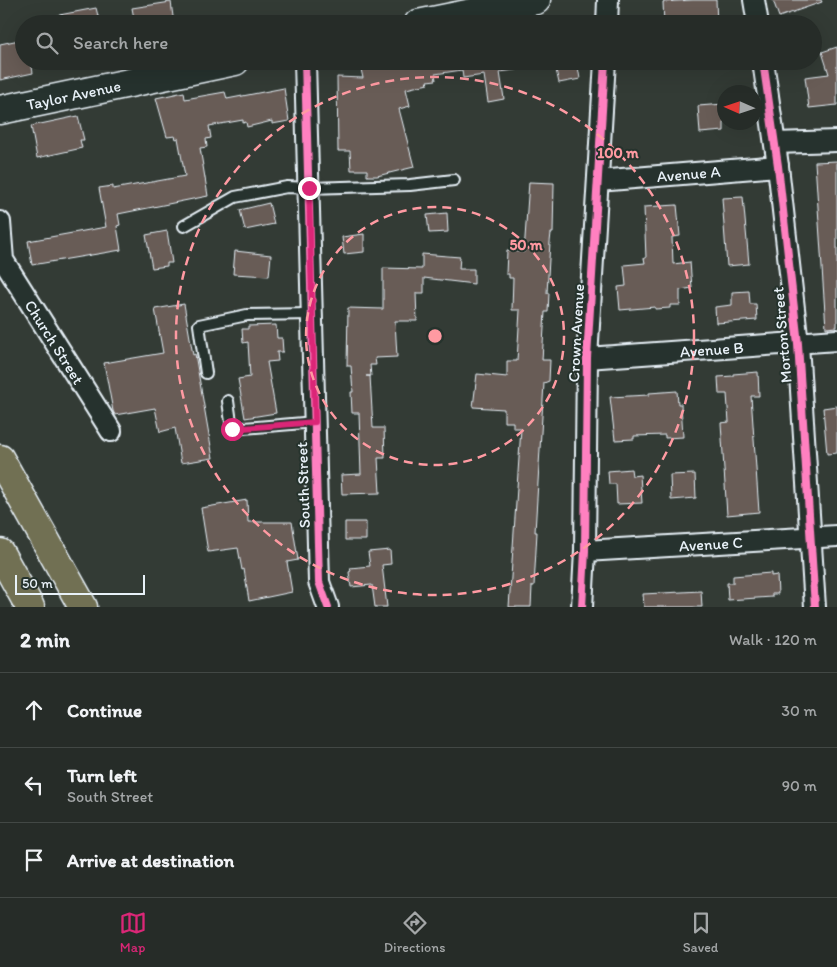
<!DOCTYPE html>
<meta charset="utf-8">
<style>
body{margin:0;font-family:Itim,sans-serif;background:#323834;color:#f1f3f6}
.compass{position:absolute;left:717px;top:85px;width:45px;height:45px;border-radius:50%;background:#262c28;box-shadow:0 5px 20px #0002;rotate:273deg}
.scale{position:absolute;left:15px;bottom:12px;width:130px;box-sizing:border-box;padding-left:5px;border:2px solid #e8f1f8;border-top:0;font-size:14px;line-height:18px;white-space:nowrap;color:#e8f1f8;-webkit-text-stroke:4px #26332d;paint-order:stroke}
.stop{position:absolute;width:15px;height:15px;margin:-11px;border:4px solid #db2777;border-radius:50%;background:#fff}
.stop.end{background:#db2777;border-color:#fff;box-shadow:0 1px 5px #0008}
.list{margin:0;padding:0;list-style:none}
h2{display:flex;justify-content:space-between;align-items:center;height:65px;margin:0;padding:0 20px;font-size:21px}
h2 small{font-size:16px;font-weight:400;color:#a4a7a8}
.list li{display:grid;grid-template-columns:32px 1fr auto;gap:15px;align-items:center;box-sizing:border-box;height:75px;padding:0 20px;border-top:1px solid #424845}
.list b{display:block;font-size:19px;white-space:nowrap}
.list p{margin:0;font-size:16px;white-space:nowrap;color:#a4a7a8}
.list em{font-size:16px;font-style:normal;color:#a4a7a8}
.icon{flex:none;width:28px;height:28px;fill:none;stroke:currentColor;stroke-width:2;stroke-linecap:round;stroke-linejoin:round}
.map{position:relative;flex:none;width:837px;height:607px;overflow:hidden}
.search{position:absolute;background:#262c28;box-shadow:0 5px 20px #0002;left:15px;right:15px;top:15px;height:55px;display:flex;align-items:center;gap:12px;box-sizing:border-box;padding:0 18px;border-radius:28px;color:#a4a7a8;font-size:19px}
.sheet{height:290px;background:#262c28}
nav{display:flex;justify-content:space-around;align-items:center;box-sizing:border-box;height:70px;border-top:1px solid #424845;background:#262c28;font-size:14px;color:#a4a7a8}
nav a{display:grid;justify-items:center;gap:2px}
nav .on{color:#db2777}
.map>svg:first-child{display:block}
.building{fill:#675b56;stroke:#e8f1f8}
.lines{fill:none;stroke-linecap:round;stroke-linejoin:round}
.lane-casing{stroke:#e8f1f8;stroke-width:14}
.street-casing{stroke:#e8f1f8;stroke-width:24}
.secondary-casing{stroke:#e8f1f8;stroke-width:31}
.highway-casing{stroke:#e8f1f8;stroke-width:31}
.lane{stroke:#26332d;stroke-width:10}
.street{stroke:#26332d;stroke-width:20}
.secondary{stroke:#26332d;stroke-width:28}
.highway{stroke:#716f52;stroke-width:28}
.cycleway-casing{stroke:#26332d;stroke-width:11}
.cycleway{stroke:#ff80c0;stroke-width:8}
.route{stroke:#db2777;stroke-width:6}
.ring{fill:none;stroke:#ff9aa2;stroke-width:2.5;stroke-dasharray:9 6}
.labels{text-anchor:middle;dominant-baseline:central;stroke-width:4;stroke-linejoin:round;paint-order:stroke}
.street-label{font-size:16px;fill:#e8f1f8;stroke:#26332d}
.centre{fill:#ff9aa2;stroke:#26332d;stroke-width:2.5}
.ring-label{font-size:15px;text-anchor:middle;font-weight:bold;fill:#ff9aa2;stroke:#26332d;stroke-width:4;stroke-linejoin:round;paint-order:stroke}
</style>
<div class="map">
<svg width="837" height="607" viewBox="0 0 837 607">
<rect width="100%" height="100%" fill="#333b35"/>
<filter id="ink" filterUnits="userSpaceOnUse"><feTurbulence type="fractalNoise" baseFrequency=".02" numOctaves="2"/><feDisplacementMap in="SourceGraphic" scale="10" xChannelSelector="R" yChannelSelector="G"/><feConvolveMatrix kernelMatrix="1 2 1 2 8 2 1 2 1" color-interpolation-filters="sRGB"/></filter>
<g filter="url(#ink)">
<path class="building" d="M693,0H716L717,24H664L663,2Z
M773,0H821L822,2L779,17Z
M171,2L174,24H135L132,8Z
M96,8L100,24H50L49,17Z
M24,39V61H31L33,73L0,80V44Z
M837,47V105L809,108L805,77L829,74L822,52Z
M375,61H521L522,69L500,72L504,99L488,102L484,75L463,78L462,70L435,74L436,80L427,81L428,84L406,89L410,106L399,109L414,167L377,176H367V170H351L350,151H338L337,77L363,78L360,65Z
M554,61H577L580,79L559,83Z
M284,88L289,121L272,124V121L247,127L246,122L243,123V120L209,126L211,138L206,139L207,147L200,148L208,196L118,214L120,225L117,226L121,250L32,265L28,241L106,227L99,188L113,186V189L185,176L178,138L176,139L175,136L167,137L156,98L184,92L185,99L225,92L227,99Z
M724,104V131L700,133L698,106Z
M78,116L84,140H80L82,148L37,158L31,126Z
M837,161V327L826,328L815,162Z
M529,182L554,183L553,233H551L550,242L547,293H549L548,312H545L542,360H550L549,381L544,383L535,532H537L534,586H532L531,607H509L521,428H513V422H504V409L473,407L477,374L507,377V361H517L520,310H512L513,278H509V274H506L507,251L524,252Z
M743,197L749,264L727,266L722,198Z
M269,203L274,224L245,230L240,210Z
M677,205L680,236L672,237L673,264L690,262L692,288L680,290V305H670V308L655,309V307L620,310L618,287L626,286L624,265L645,263L644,258H646L644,207Z
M447,213L448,232L429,233L427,215Z
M167,231L172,263H167V266L152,268L146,235Z
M364,234V252L344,254L342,237Z
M235,251L271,255L269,276L233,274Z
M422,254L460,257L459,269H474V284L424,278V293H416L417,321H395L397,357L375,358L376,365H370L371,376H366H370L373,428H384L385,458H378L380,493L342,494L341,475L361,474L359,413H352L351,392H353L351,366H347L348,308L383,309V268L422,269Z
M749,291L750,304H756L757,320L716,323L715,307L732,305V292Z
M184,304L193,355L195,354L213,458L181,463L175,428L160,432L155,408L115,415L113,411L104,363L163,353L155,309Z
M276,325L277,338H282L283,352H277L278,361L267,362L276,413L245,418L238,379L250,377L248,342L243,343L242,329H248V326Z
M758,372L759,396H751L759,512L727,515L721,423L729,422L727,394H719L718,377L733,376V374Z
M677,391L678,404H681L683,437L665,438V435L634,436V439L615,440L610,397L649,395V393Z
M837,406V453L827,454L823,408Z
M631,469L632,476L640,475L642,503L617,504L616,484H609L608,471Z
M695,474L696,498L671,500L670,475Z
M247,500L248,522H292L298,560L287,562L292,592L249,601L244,569L242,570L238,548L208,552L201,508Z
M345,522H366V540H345Z
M390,550L391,564L382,565L387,607H375L372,585L351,587L349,572L351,571L350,568L370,566L368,552Z
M771,573V576L777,575L778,594H772V597L728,600L727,583H733V576Z
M701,591L702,607H644L643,594Z"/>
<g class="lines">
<g class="lane-casing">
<path id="lane" d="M184,226L235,197L287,187L309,188L410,185L454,180
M206,373L199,325L247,315L312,314
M228,401L232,429L315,422"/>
</g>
<g class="street-casing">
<g id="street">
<path d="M754,0L758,24"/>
<path d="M607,24L608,0"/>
<path d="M305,61L319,582L328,607"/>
<path d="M763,61L778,166L798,344L815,607"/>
<path d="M775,143L837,141"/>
<path id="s1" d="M598,181L778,166"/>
<path id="s2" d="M0,222L3,260L111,431"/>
<path id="s3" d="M587,358L837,340"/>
<path id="s4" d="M585,551L837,536"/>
<path d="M582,607L585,551L587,358L605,61"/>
</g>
</g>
<g class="secondary-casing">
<g id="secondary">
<path d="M418,24L536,0"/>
<path id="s5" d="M0,110L235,61"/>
</g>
</g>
<g class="highway-casing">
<path id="highway" d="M0,459L83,607
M0,553L30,607"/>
</g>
<use href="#lane" class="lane"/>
<use href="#street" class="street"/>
<use href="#secondary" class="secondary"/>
<use href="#highway" class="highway"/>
<g class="cycleway-casing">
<path id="cycleway" d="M305,61L319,582L328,607
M763,61L778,166L798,344L815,607
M582,607L585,551L587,358L605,61"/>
</g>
<use href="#cycleway" class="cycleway"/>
</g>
</g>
<g class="lines" filter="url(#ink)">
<path class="route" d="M232,429L315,422L309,188"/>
</g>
<g class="ring">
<circle cx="435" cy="336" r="129"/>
<circle cx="435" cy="336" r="259"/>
</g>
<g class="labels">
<g class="street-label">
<text stroke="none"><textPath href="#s5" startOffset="75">Taylor Avenue</textPath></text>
<text stroke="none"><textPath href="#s1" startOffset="91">Avenue A</textPath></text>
<text transform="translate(576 333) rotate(-87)">Crown Avenue</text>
<text transform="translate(782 335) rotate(-95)">Morton Street</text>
<text stroke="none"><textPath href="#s2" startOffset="135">Church Street</textPath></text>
<text stroke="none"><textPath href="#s3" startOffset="125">Avenue B</textPath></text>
<text transform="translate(303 485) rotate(-92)">South Street</text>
<text stroke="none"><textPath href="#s4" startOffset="126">Avenue C</textPath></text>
</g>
</g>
<circle cx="435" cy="336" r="8" class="centre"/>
<g class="ring-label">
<text x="618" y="158">100 m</text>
<text x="526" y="250">50 m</text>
</g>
</svg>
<svg class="compass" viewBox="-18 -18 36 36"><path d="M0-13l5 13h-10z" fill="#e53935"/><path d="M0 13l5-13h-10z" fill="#a4a7a8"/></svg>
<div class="scale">50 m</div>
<div class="stop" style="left:232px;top:429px"></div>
<div class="stop end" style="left:309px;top:188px"></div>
<div class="search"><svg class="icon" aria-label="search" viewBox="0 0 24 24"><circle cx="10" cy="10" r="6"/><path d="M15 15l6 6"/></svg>Search here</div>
</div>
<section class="sheet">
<h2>2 min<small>Walk · 120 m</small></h2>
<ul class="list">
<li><svg class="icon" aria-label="ahead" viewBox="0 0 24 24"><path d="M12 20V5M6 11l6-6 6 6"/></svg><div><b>Continue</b></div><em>30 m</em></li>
<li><svg class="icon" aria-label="left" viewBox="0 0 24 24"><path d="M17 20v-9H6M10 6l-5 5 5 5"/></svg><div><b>Turn left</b><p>South Street</p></div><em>90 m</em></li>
<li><svg class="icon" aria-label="arrive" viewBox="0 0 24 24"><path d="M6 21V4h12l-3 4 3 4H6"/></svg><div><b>Arrive at destination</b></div></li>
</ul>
</section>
<nav>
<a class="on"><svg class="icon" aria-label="map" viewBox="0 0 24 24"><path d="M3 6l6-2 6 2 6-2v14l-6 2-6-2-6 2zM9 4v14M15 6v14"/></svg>Map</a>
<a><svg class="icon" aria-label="directions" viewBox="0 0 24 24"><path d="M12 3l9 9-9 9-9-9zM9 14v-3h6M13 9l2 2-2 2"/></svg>Directions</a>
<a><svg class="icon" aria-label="saved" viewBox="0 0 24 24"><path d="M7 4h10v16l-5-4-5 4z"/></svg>Saved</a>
</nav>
